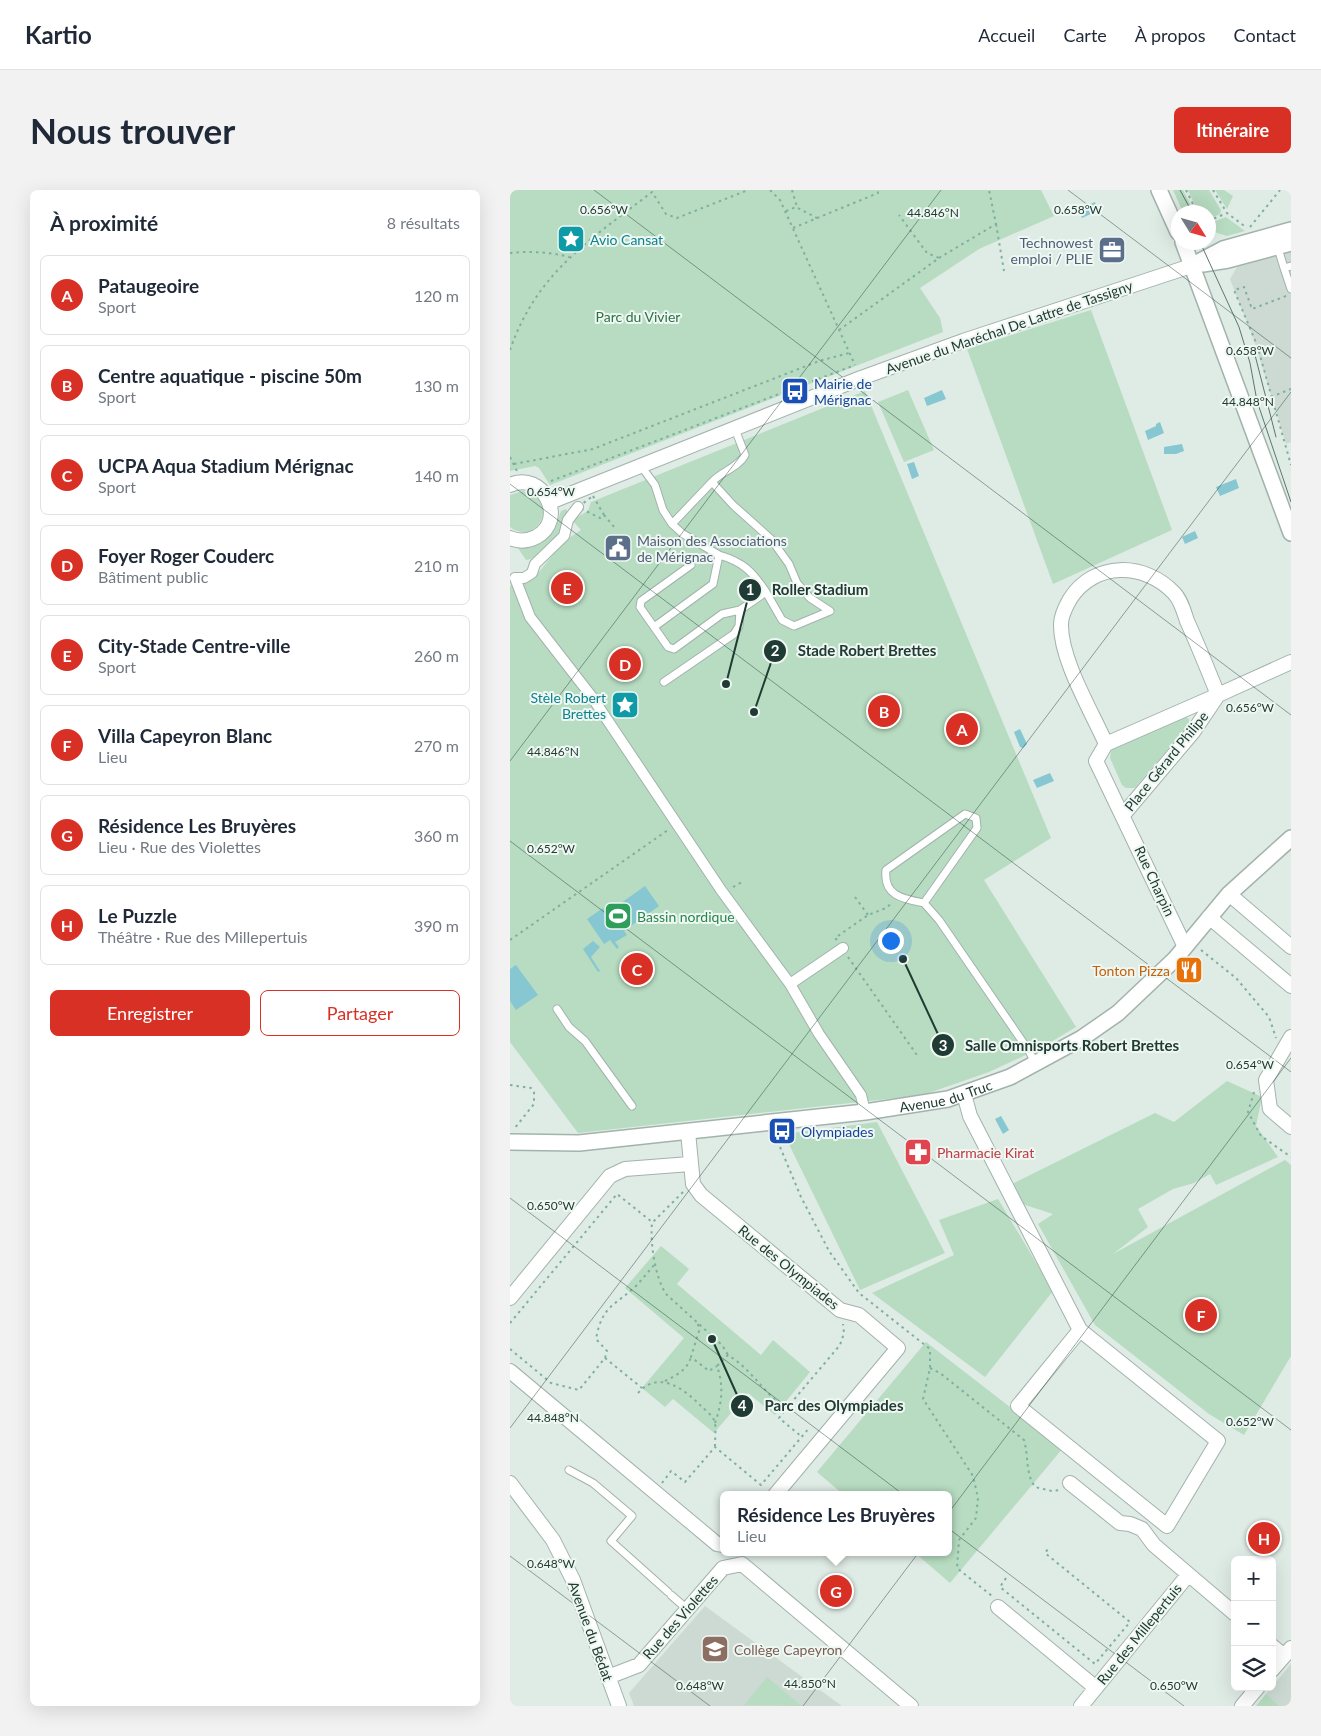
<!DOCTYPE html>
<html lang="fr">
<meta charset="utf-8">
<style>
body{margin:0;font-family:Lato,sans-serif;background:#f2f2f3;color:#1f2937}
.controls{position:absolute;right:15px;bottom:15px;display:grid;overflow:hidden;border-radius:8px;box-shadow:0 5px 20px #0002}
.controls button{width:45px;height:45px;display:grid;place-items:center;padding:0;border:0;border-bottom:1px solid #e0e1e3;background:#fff;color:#1f2937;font:25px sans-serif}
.compass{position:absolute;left:661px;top:15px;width:45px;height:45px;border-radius:50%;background:#fff;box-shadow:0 5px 20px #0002;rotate:127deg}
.you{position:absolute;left:380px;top:750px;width:18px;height:18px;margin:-12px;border:4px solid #fff;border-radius:50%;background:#1a73e8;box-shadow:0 0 0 8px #1a73e833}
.badge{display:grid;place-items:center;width:32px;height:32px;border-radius:50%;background:#d93025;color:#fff;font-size:16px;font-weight:700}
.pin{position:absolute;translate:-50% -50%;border:2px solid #fff;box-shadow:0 1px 5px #0006}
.popup{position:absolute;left:210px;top:1301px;width:232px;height:65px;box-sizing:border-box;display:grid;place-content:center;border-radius:8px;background:#fff;filter:drop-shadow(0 1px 4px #0005);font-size:16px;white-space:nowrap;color:#747a83}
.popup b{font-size:19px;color:#1f2937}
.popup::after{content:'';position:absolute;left:50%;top:100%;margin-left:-10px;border:10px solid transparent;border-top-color:#fff}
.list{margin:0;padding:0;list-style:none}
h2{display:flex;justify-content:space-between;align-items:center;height:65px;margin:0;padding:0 20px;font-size:21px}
h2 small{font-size:16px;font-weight:400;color:#747a83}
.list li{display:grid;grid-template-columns:32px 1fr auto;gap:15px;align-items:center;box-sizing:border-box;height:80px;margin:0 10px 10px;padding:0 10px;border:1px solid #e0e1e3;border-radius:8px}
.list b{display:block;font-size:19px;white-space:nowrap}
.list p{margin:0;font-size:16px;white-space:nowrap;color:#747a83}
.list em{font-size:16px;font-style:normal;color:#747a83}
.actions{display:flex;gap:10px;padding:15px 20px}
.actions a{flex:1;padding:11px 0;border:1px solid #d93025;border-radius:8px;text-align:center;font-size:18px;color:#d93025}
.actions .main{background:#d93025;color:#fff}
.icon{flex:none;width:28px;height:28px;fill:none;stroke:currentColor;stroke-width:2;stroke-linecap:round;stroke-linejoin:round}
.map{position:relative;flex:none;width:781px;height:1516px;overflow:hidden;border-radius:8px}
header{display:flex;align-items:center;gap:30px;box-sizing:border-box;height:70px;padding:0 25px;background:#fff;border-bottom:1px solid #e0e1e3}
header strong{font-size:24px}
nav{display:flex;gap:28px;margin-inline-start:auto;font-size:18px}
.intro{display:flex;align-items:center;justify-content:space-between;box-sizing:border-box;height:120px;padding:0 30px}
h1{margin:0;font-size:35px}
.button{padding:12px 22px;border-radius:8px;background:#d93025;color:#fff;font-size:18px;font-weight:700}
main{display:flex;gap:30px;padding:0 30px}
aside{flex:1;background:#fff;border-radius:8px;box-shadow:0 5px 20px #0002}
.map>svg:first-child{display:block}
.built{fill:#cddad4}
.green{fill:#b7dcc1}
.water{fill:#86c7d1}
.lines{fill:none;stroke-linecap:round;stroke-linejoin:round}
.service-casing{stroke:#a2b3ac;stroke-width:9}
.pedestrian-casing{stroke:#a2b3ac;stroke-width:12}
.minor-casing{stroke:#a2b3ac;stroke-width:16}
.tertiary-casing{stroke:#a2b3ac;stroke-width:18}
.path{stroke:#7faf9f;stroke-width:2;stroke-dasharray:2.5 4;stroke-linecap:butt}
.service{stroke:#fff;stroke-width:7}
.pedestrian{stroke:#fff;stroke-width:10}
.minor{stroke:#fff;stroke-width:14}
.tertiary{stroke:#fff;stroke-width:15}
.tram{stroke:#5a776e;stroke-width:1}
.ticks{fill:none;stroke:#203b33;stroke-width:1;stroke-opacity:0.45}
.labels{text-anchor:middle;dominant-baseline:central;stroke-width:4;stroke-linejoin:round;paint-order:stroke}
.culture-label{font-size:14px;fill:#0d838f;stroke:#eff7f3;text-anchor:start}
.service-label{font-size:14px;fill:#4e5e75;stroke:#eff7f3;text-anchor:end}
.park-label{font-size:14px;fill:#2a7244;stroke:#eff7f3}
.street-label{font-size:14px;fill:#203b33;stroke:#eff7f3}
.transit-label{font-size:14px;fill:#164399;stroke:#eff7f3;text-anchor:start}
.leisure-label{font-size:14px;fill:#27864d;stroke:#eff7f3;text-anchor:start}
.food-label{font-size:14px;fill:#c56008;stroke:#eff7f3;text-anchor:end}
.health-label{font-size:14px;fill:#be3a42;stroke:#eff7f3;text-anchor:start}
.education-label{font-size:14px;fill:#785e54;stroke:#eff7f3;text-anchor:start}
.ticks-label{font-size:12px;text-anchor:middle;fill:#203b33;stroke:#eff7f3;stroke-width:4;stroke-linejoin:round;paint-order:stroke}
.leader{fill:none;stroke:#203b33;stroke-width:2}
.callout-dot{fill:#203b33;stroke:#eff7f3;stroke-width:2}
.mark-label{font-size:15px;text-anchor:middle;font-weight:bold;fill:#fff}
.callout-label{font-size:15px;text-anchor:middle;font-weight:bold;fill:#203b33;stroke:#eff7f3;stroke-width:4;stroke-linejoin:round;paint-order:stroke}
</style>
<header>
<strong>Kartio</strong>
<nav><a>Accueil</a><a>Carte</a><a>À propos</a><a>Contact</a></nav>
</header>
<div class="intro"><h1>Nous trouver</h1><a class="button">Itinéraire</a></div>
<main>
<aside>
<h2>À proximité<small>8 résultats</small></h2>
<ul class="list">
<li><span class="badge">A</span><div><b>Pataugeoire</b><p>Sport</p></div><em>120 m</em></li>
<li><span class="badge">B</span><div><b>Centre aquatique - piscine 50m</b><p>Sport</p></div><em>130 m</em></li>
<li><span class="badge">C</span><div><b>UCPA Aqua Stadium Mérignac</b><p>Sport</p></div><em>140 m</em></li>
<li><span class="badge">D</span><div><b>Foyer Roger Couderc</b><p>Bâtiment public</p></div><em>210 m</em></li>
<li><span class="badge">E</span><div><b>City-Stade Centre-ville</b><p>Sport</p></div><em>260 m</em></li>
<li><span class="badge">F</span><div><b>Villa Capeyron Blanc</b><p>Lieu</p></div><em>270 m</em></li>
<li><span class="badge">G</span><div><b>Résidence Les Bruyères</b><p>Lieu · Rue des Violettes</p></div><em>360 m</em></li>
<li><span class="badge">H</span><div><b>Le Puzzle</b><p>Théâtre · Rue des Millepertuis</p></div><em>390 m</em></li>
</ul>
<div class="actions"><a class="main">Enregistrer</a><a>Partager</a></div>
</aside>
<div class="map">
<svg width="781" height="1516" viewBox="0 0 781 1516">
<rect width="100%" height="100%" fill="#dfebe5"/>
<path class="built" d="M781,60V252L776,254L745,153L720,89L727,77Z
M195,1416L332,1516H124L119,1503Z
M781,1474V1516H770L756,1504Z"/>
<path class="green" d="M0,0H531L544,26L469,59L410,98L430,128L433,142L40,295L29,278L25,276L0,281Z
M663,0H673L684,22H673Z
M678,0H699L711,20L710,24L699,29L698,22H688Z
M705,0H714L723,6L717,19Z
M716,27L735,41L717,46L704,42L700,33Z
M581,120L662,340L543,394L457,159Z
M398,200L424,260L394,272L368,212Z
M355,201L541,648L474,690L566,837L531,858L479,882L413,905L68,943L0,852V396L25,387L53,352L71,340L62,330L78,321L81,312Z
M12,301C52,307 28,358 0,337V305Z
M56,319L59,324L52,344L21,369L16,370L8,358C34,360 44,343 51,321Z
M673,525L679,529V534L625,598H616L612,595L600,568L602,557Z
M717,891L752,907L746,936L768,967L706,995L700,984L684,993L663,999L628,1019L638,1037L603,1064L775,970L781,975V1166L734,1245L699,1224L585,1135L528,1034L543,1024L506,1012L500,995L645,923L664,932Z
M367,932L435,1063L350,1100L274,944Z
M488,1009L543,1101L475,1187L362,1103L444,1065L429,1030Z
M151,1056L179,1079L167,1094L251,1165L263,1150L300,1182L265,1225L238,1203L204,1243L163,1209L155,1217L132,1198L174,1148L115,1098Z
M416,1152L553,1258L440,1393L404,1362H438V1305H334L307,1282Z
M257,1487L292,1516L234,1515Z
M756,1504L770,1516H746Z"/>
<path class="water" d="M585,12L589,24L583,23L572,28L569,19Z
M432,200L436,209L417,216L414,208Z
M650,232L654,243L638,250L635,241L646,236V234Z
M672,254L674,261L666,264H654V257Z
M404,272L409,286L402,289L397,274Z
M726,289L729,298L710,306L706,297Z
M685,341L688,348L675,354L672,347Z
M454,523L467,543L456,551L443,545L436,535Z
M510,539L517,554L513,558L510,557L504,542Z
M540,583L544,591L527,598L523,590Z
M135,696L149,716L114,741L117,745L105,752L109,757L107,759L100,750L94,754L77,729L93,718L97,723Z
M83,751L90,757L81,767L90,781L88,782L73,759Z
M6,775L28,805L6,820L0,811V779Z
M491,926L499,940L493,944L485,929Z"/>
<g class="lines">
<g class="service-casing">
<path id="service" d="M767,55L774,78
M781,76L774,78L781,99
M131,276L145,295L153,320L162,334L173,344L209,365L203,394L144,437L158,457L164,459L212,424L230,420L256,402L272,430L284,436L320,421L300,408L287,393L279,374L261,349L223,315L202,292L162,334
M202,292C212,281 228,278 235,265L225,239
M209,365C233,372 242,381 256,402
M144,437L130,417L131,411L181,375
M154,492L224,444L229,436L230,420
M414,713C393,709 373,706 376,680L455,624L466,628L467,638L414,713L429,730L519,861L526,875
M47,819L59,837L75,851L122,916
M59,1280L83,1293L122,1326L101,1351L158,1402
M161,1405L177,1419"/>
</g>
<g class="pedestrian-casing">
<path id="pedestrian" d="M68,317L58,330L54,346L25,374L22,383L14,388H5L20,427L82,507L211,700L280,794L309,844L351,905L355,922
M280,794L333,758"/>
</g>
<g class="minor-casing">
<path id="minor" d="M0,295C33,280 58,330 26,347C18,351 9,352 0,348
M40,312L351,188L453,151L681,76
M596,554C582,522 550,469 551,434C551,426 556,416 560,409C584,371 635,372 664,403C671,410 674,422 677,431C688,455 698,480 708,505L781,472
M613,625L683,542L708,505L596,554L586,571L675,757
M719,704L781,757
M699,727L781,796
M781,847L756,890L760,919L781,937
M454,904L460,926L570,1140L708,1251L657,1336L508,1216L570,1140
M178,942L183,994L191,1005L330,1120L349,1125L388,1158L265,1305
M0,1108L100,986L115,979L180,974
M0,1181L207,1354L214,1355
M0,1293L43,1350L63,1390L109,1516
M560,1293L610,1333L620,1334L632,1339L644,1355L725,1424
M488,1417L586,1498
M762,1456L774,1466
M762,1480L781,1458
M98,1487L129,1475L213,1378L232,1374L401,1516
M571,1516L678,1385
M732,1516L748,1497"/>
</g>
<g class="tertiary-casing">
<g id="tertiary">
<path d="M649,0L668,42"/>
<path d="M673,52L781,343"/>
<path d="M693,74L718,70L781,53"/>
<path d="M681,76L713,59L781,40"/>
<path id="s1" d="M0,952L69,953L355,922L438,909L500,887L572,848L608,823L665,769L719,704L781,648"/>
</g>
</g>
<path class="path" d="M260,0L270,10L345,175
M282,0L287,17
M676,0L687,22
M703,0L717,23
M276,21L286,17L307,28
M698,31L717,23L737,38
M486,34L494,81
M740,37L770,0
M283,38L368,3L367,0
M0,63C19,61 40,62 59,67
M429,68L486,34L479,0
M776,106L742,119L734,97L724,100L747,155L781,275
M329,140L429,68L417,63L389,25
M0,160C27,82 80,50 142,2L156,24L167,28L238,0
M761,207L781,199
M0,267L7,281
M4,274L83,259L309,171L339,163
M41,291L345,175
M83,306L94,325L90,328L68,317Z
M94,325L105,338
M223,697L232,692
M345,707L358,725
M0,750L158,640
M327,750L325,748L358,725L376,718L382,713
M691,760L726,788L759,827L766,848
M338,767L409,868
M0,895L21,898L24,902V914L4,939
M744,902L738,922L751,946L781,967
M265,945L291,1007L319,1061L349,1103L420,1159V1178L413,1209L463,1286L468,1308L466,1328L449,1350L447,1378L482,1406
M173,1002L142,1033C140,1053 145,1087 156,1104L212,1155L218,1165
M0,1133L107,1004L142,1032
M188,1134L189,1141L181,1167L199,1181L207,1176
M0,1159L41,1193L69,1200L95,1168L97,1161L86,1149C92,1115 105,1116 127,1095C133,1088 139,1081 145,1074
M95,1168L132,1198
M420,1178L430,1183L514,1250C519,1268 515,1282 525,1297L542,1301L551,1300
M155,1191C167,1185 177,1180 181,1167
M128,1203C148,1180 173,1198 190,1215C195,1220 203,1225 205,1233C206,1239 205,1249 205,1256
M276,1219L330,1155L334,1143L333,1134
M205,1233C212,1213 214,1196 207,1176L218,1165C241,1179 254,1203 276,1219L269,1228L292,1247
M152,1293L161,1281L175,1292L205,1257L251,1295L300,1237
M496,1388L490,1397L585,1474L620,1432L535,1363L538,1359"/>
<use href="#service" class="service"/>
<use href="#pedestrian" class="pedestrian"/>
<use href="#minor" class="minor"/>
<use href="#tertiary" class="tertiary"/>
<path class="tram" d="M670,0L682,22
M690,52L729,137L740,173L747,211L781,312
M745,165L766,247"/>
</g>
<path class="ticks" d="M84,0L781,525M558,0L781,168M0,294L781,882M0,571L431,0M0,651L781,1240M0,1008L674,1516M0,1238L781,202M0,1366L200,1516M293,1516L781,868"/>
<defs>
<g id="sight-square" transform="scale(1.4375)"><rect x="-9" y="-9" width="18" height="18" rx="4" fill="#0f9aa8" stroke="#eff7f3"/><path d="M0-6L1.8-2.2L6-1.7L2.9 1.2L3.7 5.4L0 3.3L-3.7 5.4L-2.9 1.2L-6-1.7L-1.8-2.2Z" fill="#fff"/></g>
<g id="office-square" transform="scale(1.4375)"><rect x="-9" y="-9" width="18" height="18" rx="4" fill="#5c6f8a" stroke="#eff7f3"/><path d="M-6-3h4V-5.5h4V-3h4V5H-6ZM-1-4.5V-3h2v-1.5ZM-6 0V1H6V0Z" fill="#fff"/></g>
<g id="bus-square" transform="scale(1.4375)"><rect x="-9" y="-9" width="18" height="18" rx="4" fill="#1a4fb4" stroke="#eff7f3"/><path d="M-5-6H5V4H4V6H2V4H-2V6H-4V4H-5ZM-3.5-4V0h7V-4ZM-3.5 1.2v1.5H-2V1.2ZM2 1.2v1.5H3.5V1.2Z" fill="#fff"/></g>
<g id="civic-square" transform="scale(1.4375)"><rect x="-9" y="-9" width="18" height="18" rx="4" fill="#5c6f8a" stroke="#eff7f3"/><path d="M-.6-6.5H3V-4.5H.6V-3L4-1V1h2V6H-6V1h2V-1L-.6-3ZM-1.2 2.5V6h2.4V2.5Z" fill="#fff"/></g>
<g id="stadium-square" transform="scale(1.4375)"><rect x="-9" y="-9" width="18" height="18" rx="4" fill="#2e9e5b" stroke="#eff7f3"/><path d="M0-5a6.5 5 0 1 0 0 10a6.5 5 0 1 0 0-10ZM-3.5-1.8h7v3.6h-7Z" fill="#fff"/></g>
<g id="restaurant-square" transform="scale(1.4375)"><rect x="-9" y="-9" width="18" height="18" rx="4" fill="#e8710a" stroke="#eff7f3"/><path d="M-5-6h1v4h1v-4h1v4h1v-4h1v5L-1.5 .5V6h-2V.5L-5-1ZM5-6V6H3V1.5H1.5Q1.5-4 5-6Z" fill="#fff"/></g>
<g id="pharmacy-square" transform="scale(1.4375)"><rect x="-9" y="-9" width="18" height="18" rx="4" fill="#e0444e" stroke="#eff7f3"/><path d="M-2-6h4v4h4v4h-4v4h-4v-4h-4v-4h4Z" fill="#fff"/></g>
<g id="school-square" transform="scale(1.4375)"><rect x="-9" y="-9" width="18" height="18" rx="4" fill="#8d6e63" stroke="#eff7f3"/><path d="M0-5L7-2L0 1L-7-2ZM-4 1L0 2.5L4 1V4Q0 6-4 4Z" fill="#fff"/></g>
</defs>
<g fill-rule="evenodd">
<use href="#sight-square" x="61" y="49"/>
<use href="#office-square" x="602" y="60"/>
<use href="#bus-square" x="285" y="201"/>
<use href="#civic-square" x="108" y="358"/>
<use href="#sight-square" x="115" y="515"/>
<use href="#stadium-square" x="108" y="726"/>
<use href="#restaurant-square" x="679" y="780"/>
<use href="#bus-square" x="272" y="941"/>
<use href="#pharmacy-square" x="408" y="962"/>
<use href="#school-square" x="205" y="1459"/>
</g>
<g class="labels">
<g class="culture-label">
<text x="80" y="49">Avio Cansat</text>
<text x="96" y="507" text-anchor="end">Stèle Robert<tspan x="96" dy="16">Brettes</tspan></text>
</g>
<g class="service-label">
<text x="583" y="52">Technowest<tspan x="583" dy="16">emploi / PLIE</tspan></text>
<text x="127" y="350" text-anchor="start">Maison des Associations<tspan x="127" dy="16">de Mérignac</tspan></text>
</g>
<g class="park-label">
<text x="128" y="126">Parc du Vivier</text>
</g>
<g class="street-label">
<text transform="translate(499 137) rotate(-19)">Avenue du Maréchal De Lattre de Tassigny</text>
<text transform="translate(656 571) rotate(-51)">Place Gérard Philipe</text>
<text transform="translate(645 691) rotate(65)">Rue Charpin</text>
<text stroke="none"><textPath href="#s1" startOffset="439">Avenue du Truc</textPath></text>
<text transform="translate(279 1077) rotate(39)">Rue des Olympiades</text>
<text transform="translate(170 1427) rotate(-49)">Rue des Violettes</text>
<text transform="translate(81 1441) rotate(70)">Avenue du Bédat</text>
<text transform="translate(629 1444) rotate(-51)">Rue des Millepertuis</text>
</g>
<g class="transit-label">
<text x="304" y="193">Mairie de<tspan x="304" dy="16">Mérignac</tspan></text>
<text x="291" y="941">Olympiades</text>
</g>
<g class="leisure-label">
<text x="127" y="726">Bassin nordique</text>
</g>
<g class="food-label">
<text x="660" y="780">Tonton Pizza</text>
</g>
<g class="health-label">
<text x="427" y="962">Pharmacie Kirat</text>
</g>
<g class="education-label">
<text x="224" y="1459">Collège Capeyron</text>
</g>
</g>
<g class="ticks-label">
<text x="568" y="24">0.658°W</text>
<text x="94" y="24">0.656°W</text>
<text x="423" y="27">44.846°N</text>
<text x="740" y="165">0.658°W</text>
<text x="738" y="216">44.848°N</text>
<text x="41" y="306">0.654°W</text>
<text x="740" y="522">0.656°W</text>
<text x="43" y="566">44.846°N</text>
<text x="41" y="663">0.652°W</text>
<text x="740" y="879">0.654°W</text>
<text x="41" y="1020">0.650°W</text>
<text x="43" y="1232">44.848°N</text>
<text x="740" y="1236">0.652°W</text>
<text x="41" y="1378">0.648°W</text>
<text x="300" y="1498">44.850°N</text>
<text x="190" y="1500">0.648°W</text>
<text x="664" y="1500">0.650°W</text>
</g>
<path class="leader" d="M216 494L240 400M244 522L265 461M393 769L433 855M202 1149L232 1216"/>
<g class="callout-dot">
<circle cx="216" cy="494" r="5"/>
<circle cx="244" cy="522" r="5"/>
<circle cx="393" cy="769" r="5"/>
<circle cx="202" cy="1149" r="5"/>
<circle cx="240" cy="400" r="12"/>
<circle cx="265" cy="461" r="12"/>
<circle cx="433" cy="855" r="12"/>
<circle cx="232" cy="1216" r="12"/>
</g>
<g class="mark-label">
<text x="240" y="405">1</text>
<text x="265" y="466">2</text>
<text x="433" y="861">3</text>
<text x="232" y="1221">4</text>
</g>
<g class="callout-label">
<text x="310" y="405">Roller Stadium</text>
<text x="357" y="466">Stade Robert Brettes</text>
<text x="562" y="861">Salle Omnisports Robert Brettes</text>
<text x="324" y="1221">Parc des Olympiades</text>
</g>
</svg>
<div class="controls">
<button>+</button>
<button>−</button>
<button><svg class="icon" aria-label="layers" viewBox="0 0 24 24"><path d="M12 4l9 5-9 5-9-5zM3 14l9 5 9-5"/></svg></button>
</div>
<svg class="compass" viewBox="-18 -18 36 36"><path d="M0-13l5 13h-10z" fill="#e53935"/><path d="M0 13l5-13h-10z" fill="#747a83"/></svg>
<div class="you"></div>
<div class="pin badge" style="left:452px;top:539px">A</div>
<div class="pin badge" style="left:374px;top:521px">B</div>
<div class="pin badge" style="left:127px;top:779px">C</div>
<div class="pin badge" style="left:115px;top:474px">D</div>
<div class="pin badge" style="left:57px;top:398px">E</div>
<div class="pin badge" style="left:691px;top:1125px">F</div>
<div class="pin badge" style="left:326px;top:1401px">G</div>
<div class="popup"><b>Résidence Les Bruyères</b>Lieu</div>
<div class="pin badge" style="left:754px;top:1348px">H</div>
</div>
</main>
